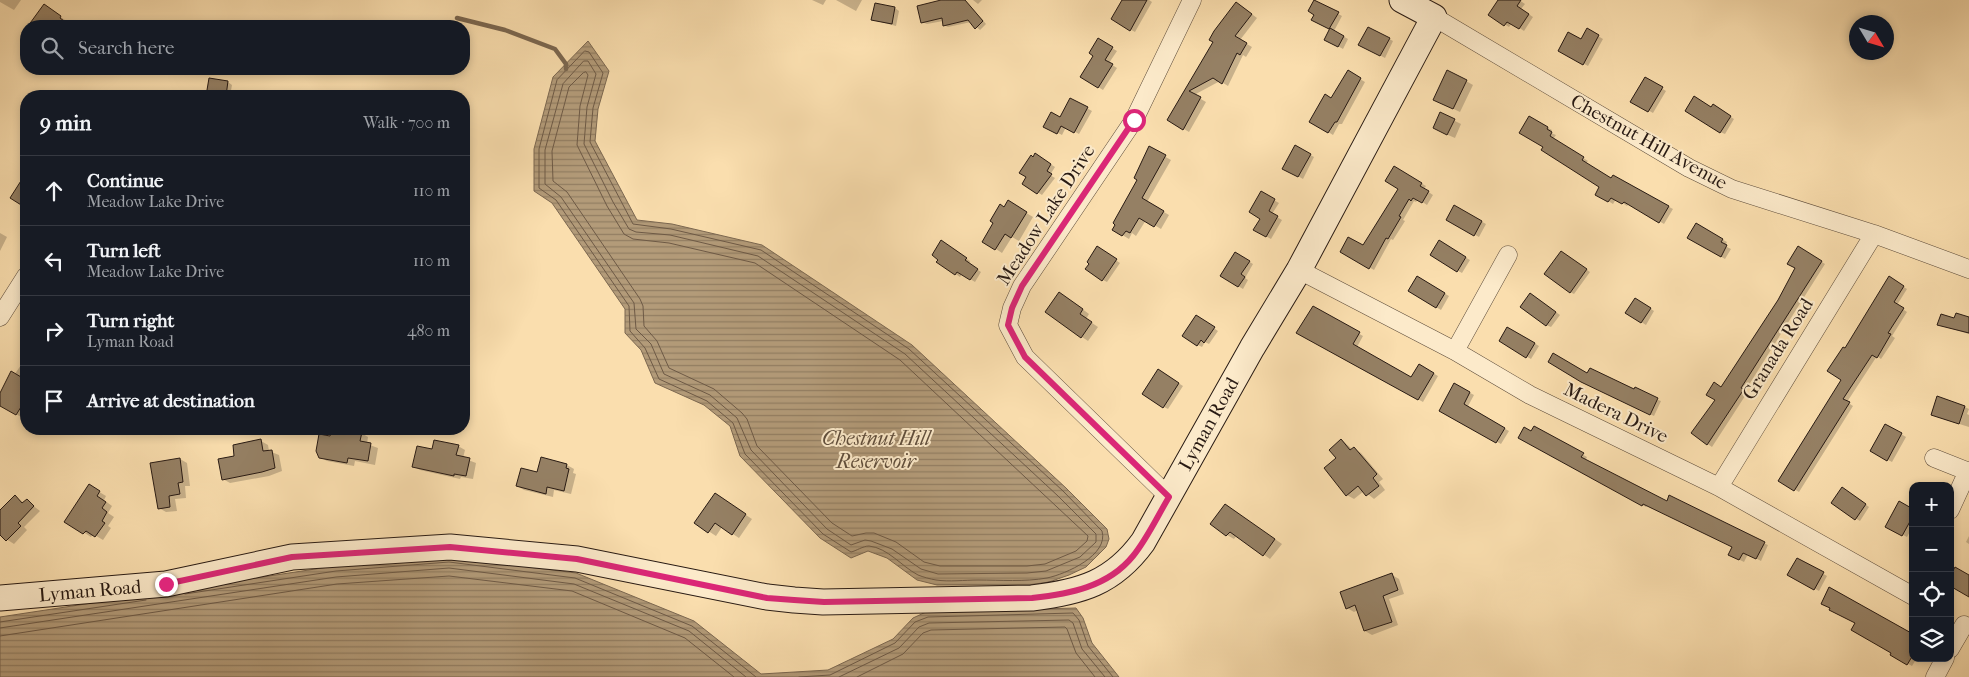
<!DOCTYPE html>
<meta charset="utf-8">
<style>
body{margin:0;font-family:"IM FELL French Canon",serif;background:#242831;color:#f1f3f6}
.controls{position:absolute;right:15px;bottom:15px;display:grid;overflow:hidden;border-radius:10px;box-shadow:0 2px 8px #0003}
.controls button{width:45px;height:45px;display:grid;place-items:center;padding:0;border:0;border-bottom:1px solid #363941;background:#171b24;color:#f1f3f6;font:25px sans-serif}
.compass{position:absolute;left:1849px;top:15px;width:45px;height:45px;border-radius:50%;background:#171b24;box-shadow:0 2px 8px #0003;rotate:128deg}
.stop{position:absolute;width:15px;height:15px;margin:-11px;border:4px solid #db2777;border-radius:50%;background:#fff}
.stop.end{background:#db2777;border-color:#fff;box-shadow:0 1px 5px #0008}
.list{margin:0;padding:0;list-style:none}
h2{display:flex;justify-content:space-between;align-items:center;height:65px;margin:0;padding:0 20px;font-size:21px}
h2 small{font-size:16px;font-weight:400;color:#9ea1a6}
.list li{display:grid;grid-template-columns:32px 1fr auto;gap:15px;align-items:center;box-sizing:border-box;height:70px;padding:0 20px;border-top:1px solid #363941}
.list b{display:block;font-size:19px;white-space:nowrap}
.list p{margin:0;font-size:16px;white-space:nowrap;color:#9ea1a6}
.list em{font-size:16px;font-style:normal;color:#9ea1a6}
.icon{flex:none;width:28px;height:28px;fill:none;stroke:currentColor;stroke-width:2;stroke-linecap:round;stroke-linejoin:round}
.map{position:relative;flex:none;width:1969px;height:677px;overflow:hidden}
.search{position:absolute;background:#171b24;box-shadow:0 2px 8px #0003;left:20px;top:20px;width:450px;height:55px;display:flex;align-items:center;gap:12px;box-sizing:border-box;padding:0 18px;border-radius:20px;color:#9ea1a6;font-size:19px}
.panel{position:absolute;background:#171b24;box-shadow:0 2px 8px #0003;left:20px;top:90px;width:450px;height:345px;border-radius:20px}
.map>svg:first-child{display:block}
.water{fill:url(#water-rules);stroke:#7b6750}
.shadow{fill:#0003}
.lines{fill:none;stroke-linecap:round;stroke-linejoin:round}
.shore{stroke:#6e5a46;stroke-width:1}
.stream{stroke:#7b6750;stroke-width:4.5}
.building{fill:#958064;stroke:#281a13}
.street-casing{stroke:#5c4b3a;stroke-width:19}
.secondary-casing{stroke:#281a13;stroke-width:27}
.street{stroke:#fceaca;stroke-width:18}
.secondary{stroke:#fceaca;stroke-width:25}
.route{stroke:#db2777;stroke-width:6}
.labels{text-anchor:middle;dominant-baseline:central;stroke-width:4;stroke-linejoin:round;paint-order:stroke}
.street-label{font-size:19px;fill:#281a13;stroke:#fceaca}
.water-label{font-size:20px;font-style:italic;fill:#604e3c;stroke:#fceaca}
</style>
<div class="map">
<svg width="1969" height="677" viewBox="0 0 1969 677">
<defs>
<pattern id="water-rules" width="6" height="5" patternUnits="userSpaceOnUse" patternTransform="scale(1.25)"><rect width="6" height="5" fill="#b39b79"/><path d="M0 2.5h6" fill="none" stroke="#927e62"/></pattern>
</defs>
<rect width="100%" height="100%" fill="#fadeae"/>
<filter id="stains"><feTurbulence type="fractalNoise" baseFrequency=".004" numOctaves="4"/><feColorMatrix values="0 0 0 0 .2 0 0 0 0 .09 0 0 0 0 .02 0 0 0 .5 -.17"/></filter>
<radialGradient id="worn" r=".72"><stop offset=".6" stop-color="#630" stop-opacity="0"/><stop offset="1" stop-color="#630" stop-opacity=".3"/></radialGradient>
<path class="water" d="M588,41L609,71L598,109L595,141L637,220L672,224L762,245L912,345L1066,488L1107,529L1109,539L1106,547L1086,567L1069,575L1049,582L1028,585H937L917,580L887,558L868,551L851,558L820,538L740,456L730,426L704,405L655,383L641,350L625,333V309L552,203L534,191V149L553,77Z
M449,557L576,573L694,621L761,674L828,670L893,639L913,618L926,612L1076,608L1083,618L1092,643L1119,677H0V617L335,566Z"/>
<path class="shadow" d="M0,0H21L14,10L0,2Z
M812,0H826L823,5Z
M836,0H862L856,11Z
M961,0L966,1L986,24L980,30L971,22L948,27L944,25L943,21L927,24L922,22Z
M973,0H982L978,4Z
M1123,0H1149L1152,2L1135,32L1112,19Z
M1500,0H1519L1525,4L1521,9L1533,17L1524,31L1512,23L1509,27L1490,15Z
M1315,1L1342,16L1334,31L1348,39L1343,49L1325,39L1331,29L1313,19L1315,14Z
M1237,3L1257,18L1240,40L1252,47L1246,57L1243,55L1228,86L1220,81L1194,95L1206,102L1189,132L1169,120Z
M876,5L895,8L899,11L896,26L873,20Z
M44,6L65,20L63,22L70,26H29Z
M1369,28L1393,41L1385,58L1360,45Z
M1588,30L1603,39L1588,66L1559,50L1582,41Z
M1098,40L1117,51L1109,63L1117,68L1103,90L1082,77L1095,55Z
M1348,72L1365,82L1342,124H1339L1333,135L1311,121L1332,100Z
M1645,78L1666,91L1653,113L1632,101Z
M210,79L228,82L232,85L230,96H207Z
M1466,81L1473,85L1460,112L1441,103Z
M1070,99L1092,111L1079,134L1066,127L1062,135L1045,126L1060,118Z
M1713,106L1734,119L1725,134L1720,132L1711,108Z
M1441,114L1461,124L1455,138L1441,132Z
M1530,118L1552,130L1551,133L1556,135L1553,139L1588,161L1586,163L1612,180L1613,177L1673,209L1664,224L1629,203L1627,206L1616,199L1613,204L1597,194L1601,187L1544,146Z
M1295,147L1314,157L1303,179L1284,168Z
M1150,148L1171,160L1147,202L1169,215L1161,229L1146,220L1136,236L1132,233L1129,239L1114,230L1139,180Z
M1036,155L1055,167L1050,175L1055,178L1042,195L1024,183Z
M1395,168L1426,186L1424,189L1433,195L1427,205L1418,199L1416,202L1414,201L1403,220L1405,221L1393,240L1391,239L1374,270L1342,252L1363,247L1400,188Z
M1261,193L1279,203L1272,214L1282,220L1271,239L1255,230L1262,218Z
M1008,202L1033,217L1019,241L1012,237L1002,253L984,241Z
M1455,207L1486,224L1479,237L1448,220Z
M1696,225L1727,242L1725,246L1731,249L1725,259L1689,238Z
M0,233L7,237L0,251Z
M1439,242L1470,260L1462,273L1431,255Z
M946,245L970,261L969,264L981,272L975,282L962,274L960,277L938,262Z
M1799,248L1825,264L1745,391L1747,393L1712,447L1692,433L1717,400L1722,388L1779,301L1796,268Z
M1102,251L1120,263L1107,282L1103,280Z
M1236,254L1253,264L1245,278L1248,280L1243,289L1221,276Z
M1565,255L1590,272L1574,294L1570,292Z
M1417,278L1449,296L1441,310L1409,291Z
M1889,278L1907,289L1897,305L1907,312L1892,336L1895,338L1881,359L1877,356L1847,402L1853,406L1799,492L1779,480L1843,380L1846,349Z
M1066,297L1089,314L1086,319L1098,327L1088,341L1082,337Z
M1535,297L1560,315L1551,327L1546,325Z
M1635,299L1654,311L1646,325L1627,313Z
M1313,307L1363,336L1357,347L1411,379L1419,365L1438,376L1423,402L1298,332Z
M1969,318V334L1939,325L1955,319Z
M1201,319L1218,331L1209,344L1205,342L1202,347L1198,345Z
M1508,328L1539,346L1531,359L1500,341Z
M26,358V408L21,417L0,404V395Z
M1159,371L1183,386L1168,409L1164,407Z
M1587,375L1661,401L1654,416L1587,384Z
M1455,385L1474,395L1467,408L1509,431L1501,444L1441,411Z
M1965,407L1969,409L1967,414L1969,415V427L1937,417Z
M1886,425L1906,437L1892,462L1871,451Z
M1534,427L1587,457L1585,461L1667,503L1768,545L1761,561L1748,554L1744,562L1734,557V547L1648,505L1646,507L1519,437L1531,433Z
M333,429L361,433L368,437L367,444L378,448L375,465L355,461L354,466L327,461L320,457L331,438Z
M1342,440L1353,450L1354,449L1361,453L1383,479L1379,482L1385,490L1374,499L1364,491L1354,499L1347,495L1337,459Z
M261,441L268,445L269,451L279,455L282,471L269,476L230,483L223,479L236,457Z
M458,446L465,450L463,458L476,463L473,479L461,477L460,479L420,470L413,466L433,451Z
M180,459L187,463L190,486H185L186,498L175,499L177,511L166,512L159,508Z
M542,459L567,465L574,469L573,473L576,474L571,494L554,490L553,497L524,490L517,486L538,474Z
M96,490L106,496L104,500L112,506L108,513L114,517L108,526L111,528L103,540L93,534L91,537L66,521Z
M1847,491L1869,507L1860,521L1855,518Z
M15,497L24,503L27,501L40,511L24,527L27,530L14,544L0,535V511Z
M722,499L752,519L739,538L722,527L716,536L696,523Z
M1232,509L1282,544L1270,559L1237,535L1234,539L1227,535Z
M1913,510V526L1907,537L1886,526Z
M1969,536V544L1966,542Z
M1797,559L1827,576L1819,591L1789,574Z
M1392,575L1399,579L1404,594L1389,599L1398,625L1372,635L1365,631L1358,610L1354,612L1347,608Z
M1856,623L1913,636V658H1917L1912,666L1892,655L1893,653Z"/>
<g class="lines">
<path class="shore" d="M585,51L589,52L603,73L593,108L590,142L633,224L671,229L761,250L909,349L1063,491L1102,531C1109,555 1066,574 1047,578C1024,582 1001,580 978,580C965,580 949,582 936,580C930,579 923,577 918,575C901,566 888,548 869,546C863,546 856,551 851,552L823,534L745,454L733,423L707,401L659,379L645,348L630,331L629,306L556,200L539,188V149L557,80Z
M584,61H588L596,74L587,107L584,144L613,202L629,229L636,232L670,235L758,256L905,354L1058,496L1096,534V542L1080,557L1046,571L1027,573L938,574L921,569L892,549L871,541L865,540L851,545L827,529L751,450L737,418L710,395L664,374L651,344L636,329L634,303L561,197L545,184V150L563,84Z
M586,72L588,75L580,106L577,145L607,206L624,234L633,239L669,243L755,263L900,360L1088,536L1087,541L1076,551L1045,564L1027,566H940L924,562L896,542L874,533H866L852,536L832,523L757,446L747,419L742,413L714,389L669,368L657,341L644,326L643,306L640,299L567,192L553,181L552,151L569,87L583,73Z
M185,594L336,571L449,562L575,578L692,626L756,677
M0,622L146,600
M0,628L336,577L449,568L574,584L689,631L746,677
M0,636L337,584L449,576L572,591L685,638L734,677
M799,677L830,675L895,643L915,622L928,617L1073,613L1079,620L1088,646L1113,677
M839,677L899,648L919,627L929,623L1069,620L1073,623L1082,649L1105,677
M857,677L903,654L923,633L931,630L1065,627L1067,629L1076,653L1095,677"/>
<path class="stream" d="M457,18L505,30L555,49L566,64V69"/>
</g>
<path class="building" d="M941,0H965L983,21L975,29L968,20L943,26L942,18L921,23L917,6Z
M1122,0H1147L1130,31L1111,19Z
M1314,0L1339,12L1329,29L1311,20L1314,15L1308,11Z
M1498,0H1521L1517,6L1529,14L1519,29L1507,22L1504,26L1488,15Z
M1236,2L1252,14L1235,36L1247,43L1240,55L1237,53L1222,84L1213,78L1189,91L1201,97L1183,130L1167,120L1213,42L1209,40L1214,31Z
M875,3L895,7L892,24L871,20Z
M44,4L61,16L60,18L71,26H28Z
M1368,27L1390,38L1380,56L1358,45Z
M1330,28L1344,36L1338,47L1324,40Z
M1587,28L1599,35L1583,65L1558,51L1568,32L1581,39Z
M1098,38L1113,47L1105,60L1113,64L1098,88L1080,77L1093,56L1089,53Z
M1348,70L1361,78L1337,122H1335L1328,133L1309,122L1325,94L1331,98Z
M1447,70L1467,80L1453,109L1433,100Z
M1645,77L1663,87L1648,112L1630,102Z
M209,78L228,81L226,96H206Z
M1694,96L1711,107L1713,104L1731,116L1720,133L1685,111Z
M1070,98L1088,107L1074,133L1061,126L1057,134L1043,127L1051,112L1060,117Z
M1440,112L1455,119L1447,135L1433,128Z
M1529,116L1548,127L1547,129L1552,132L1550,136L1584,157L1582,160L1611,178L1613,175L1669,206L1659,223L1624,202L1622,204L1611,198L1608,202L1595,195L1599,187L1541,150L1543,147L1519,133Z
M1295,145L1311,154L1298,177L1282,169Z
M1149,146L1166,155L1142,198L1164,211L1154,227L1139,218L1130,233L1126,231L1122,236L1112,230L1115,225L1113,223L1137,180L1134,178Z
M1035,153L1051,164L1047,171L1052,174L1037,194L1022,184L1026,177L1019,173L1031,155L1033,157Z
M1394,166L1422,183L1420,186L1429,191L1422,203L1413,198L1411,201L1409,199L1399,216L1401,217L1388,239L1386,238L1369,269L1340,252L1348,237L1363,245L1398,189L1385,181Z
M26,173V208L10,198Z
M1261,191L1275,199L1269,211L1278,216L1266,237L1253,230L1260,219L1249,212Z
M1008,200L1027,212L1011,238L1005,234L995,250L982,242L993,223L990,221L1000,204L1004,207Z
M1454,205L1482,221L1474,236L1446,220Z
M1696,223L1723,239L1721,242L1727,245L1721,257L1687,238Z
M941,240L967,258L965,260L978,269L970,280L957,272L955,275L936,262L938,260L932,255Z
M1439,240L1466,257L1457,272L1430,255Z
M1097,246L1117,259L1102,281L1085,269L1089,264L1087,262Z
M1798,246L1822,261L1741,388L1744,389L1707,445L1691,433L1715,400L1706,395L1714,382L1721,387L1778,300L1795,268L1787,264Z
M1561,251L1587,269L1570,293L1544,274Z
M1235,252L1250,261L1241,274L1245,277L1238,287L1220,276Z
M1417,276L1445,293L1436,308L1408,291Z
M1889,276L1904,286L1894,302L1904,308L1888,333L1891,334L1877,358L1872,355L1843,399L1850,402L1794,491L1778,481L1841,380L1827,371L1843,347L1845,348Z
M1059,292L1083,309L1080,314L1092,322L1081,338L1045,312Z
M1530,293L1556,312L1546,326L1520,307Z
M1635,298L1651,308L1641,323L1625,313Z
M1313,306L1360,332L1353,344L1411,377L1419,364L1434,373L1418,400L1296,333Z
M1956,313L1969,317V333L1937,325L1941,314L1954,318Z
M1196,315L1215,327L1204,343L1201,340L1197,346L1182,336Z
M1507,327L1535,343L1526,358L1499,341Z
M1553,353L1587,373L1590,368L1634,389L1635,387L1658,398L1650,415L1581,382L1548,362Z
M1158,369L1179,383L1163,408L1142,394Z
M11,371L26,380V399L16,415L0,406V393Z
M1454,383L1470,392L1464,404L1505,428L1496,443L1439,411Z
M1937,396L1965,406L1959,424L1931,415Z
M1885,424L1902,433L1887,461L1870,451Z
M1534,426L1584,453L1581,457L1667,501L1669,495L1765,542L1756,559L1743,553L1739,560L1728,555L1732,547L1643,504L1642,506L1518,438L1524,427L1531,431Z
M332,429L362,432L360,441L371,443L368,461L348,458L347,463L319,458L316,451L319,434L330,436Z
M261,439L263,451L272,450L275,468L262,472L222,480L218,459L234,456L233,445Z
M1341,439L1350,450L1354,447L1377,474L1373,478L1379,486L1366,496L1358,486L1346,496L1324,468L1336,458L1329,450Z
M434,440L459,445L456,455L470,458L466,476L454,474V476L412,467L417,446L432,449Z
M541,457L567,464L566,468L569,469L564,491L547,487L546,494L516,486L521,468L537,472Z
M180,458L183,482L178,483L180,494L169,496L170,507L158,509L150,463Z
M89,484L100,491L97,496L106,502L102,508L107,512L102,521L105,523L95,537L86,531L83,534L64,522Z
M1842,487L1866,504L1855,520L1831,503Z
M715,493L746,514L732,535L715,523L708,533L694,523Z
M15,495L22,503L27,499L34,506L18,523L21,526L6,541L0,535V510Z
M1899,501L1913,509V516L1902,536L1885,527Z
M1225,504L1275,539L1263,556L1230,532L1226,536L1210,524Z
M1797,558L1824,572L1814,590L1787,575Z
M1955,567L1969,575V597L1950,586V576Z
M1392,573L1398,590L1383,596L1392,622L1364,631L1355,605L1346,609L1340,592Z
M1829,587L1913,634V655L1907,665L1890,655L1891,653L1851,630L1855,623L1829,610L1830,608L1821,604Z"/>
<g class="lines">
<g class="street-casing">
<path id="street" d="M1434,17L1689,168L1732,189L1874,234L1969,269
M1299,270L1455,351L1530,395L1719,487L1913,596
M0,317L26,276
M1455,351L1508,255
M1934,458L1969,472
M1719,487L1874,234
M1169,497L1025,357L1008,325L1012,308L1022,286L1134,120L1192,0
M1950,510L1968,471
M1950,649L1964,625
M1935,677L1945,658"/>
</g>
<g class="secondary-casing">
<path id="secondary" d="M0,598L166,584L292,557L450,547L577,559L767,597L794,600L823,602L1032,598C1081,592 1113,583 1143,542L1252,348L1299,270L1434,17L1402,0"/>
</g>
<use href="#street" class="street"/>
<use href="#secondary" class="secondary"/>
</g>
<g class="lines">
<path class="route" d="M166,584L292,557L450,547L577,559L767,598L794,600L824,602L1032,598C1069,594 1108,587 1133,556C1147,539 1157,517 1169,497L1025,357L1008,325L1012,308L1022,286L1134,120"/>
</g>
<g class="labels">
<g class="street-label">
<text transform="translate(1649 142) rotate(29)">Chestnut Hill Avenue</text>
<text transform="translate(1046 215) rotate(-57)">Meadow Lake Drive</text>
<text transform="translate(1778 349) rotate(-58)">Granada Road</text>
<text transform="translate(1616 413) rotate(26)">Madera Drive</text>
<text transform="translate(1209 424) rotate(-61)">Lyman Road</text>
<text transform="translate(90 591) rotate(-5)">Lyman Road</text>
</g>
<g class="water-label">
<text x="876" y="438">Chestnut Hill<tspan x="876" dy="23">Reservoir</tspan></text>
</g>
</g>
<rect width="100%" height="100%" filter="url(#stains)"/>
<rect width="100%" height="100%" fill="url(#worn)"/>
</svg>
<div class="controls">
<button>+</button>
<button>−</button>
<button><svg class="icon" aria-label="locate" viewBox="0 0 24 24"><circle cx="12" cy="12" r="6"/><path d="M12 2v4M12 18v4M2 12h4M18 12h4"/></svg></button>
<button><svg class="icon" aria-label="layers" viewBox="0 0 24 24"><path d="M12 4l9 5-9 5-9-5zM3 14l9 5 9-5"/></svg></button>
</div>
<svg class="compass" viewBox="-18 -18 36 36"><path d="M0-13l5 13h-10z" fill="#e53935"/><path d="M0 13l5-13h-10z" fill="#9ea1a6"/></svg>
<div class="stop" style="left:1134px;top:120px"></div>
<div class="stop end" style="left:166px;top:584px"></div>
<div class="search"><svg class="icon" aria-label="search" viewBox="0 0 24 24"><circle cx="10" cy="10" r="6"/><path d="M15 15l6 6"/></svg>Search here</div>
<section class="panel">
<h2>9 min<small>Walk · 700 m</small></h2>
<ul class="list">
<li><svg class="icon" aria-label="ahead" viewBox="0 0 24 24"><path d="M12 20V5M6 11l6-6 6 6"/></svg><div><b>Continue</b><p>Meadow Lake Drive</p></div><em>110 m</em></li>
<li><svg class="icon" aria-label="left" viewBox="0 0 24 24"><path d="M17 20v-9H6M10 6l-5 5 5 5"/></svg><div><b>Turn left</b><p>Meadow Lake Drive</p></div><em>110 m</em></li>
<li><svg class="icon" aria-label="right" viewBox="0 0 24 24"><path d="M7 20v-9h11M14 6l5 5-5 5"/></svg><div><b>Turn right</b><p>Lyman Road</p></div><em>480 m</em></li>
<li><svg class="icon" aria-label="arrive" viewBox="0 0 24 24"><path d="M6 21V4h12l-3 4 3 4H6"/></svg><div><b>Arrive at destination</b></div></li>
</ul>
</section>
</div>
